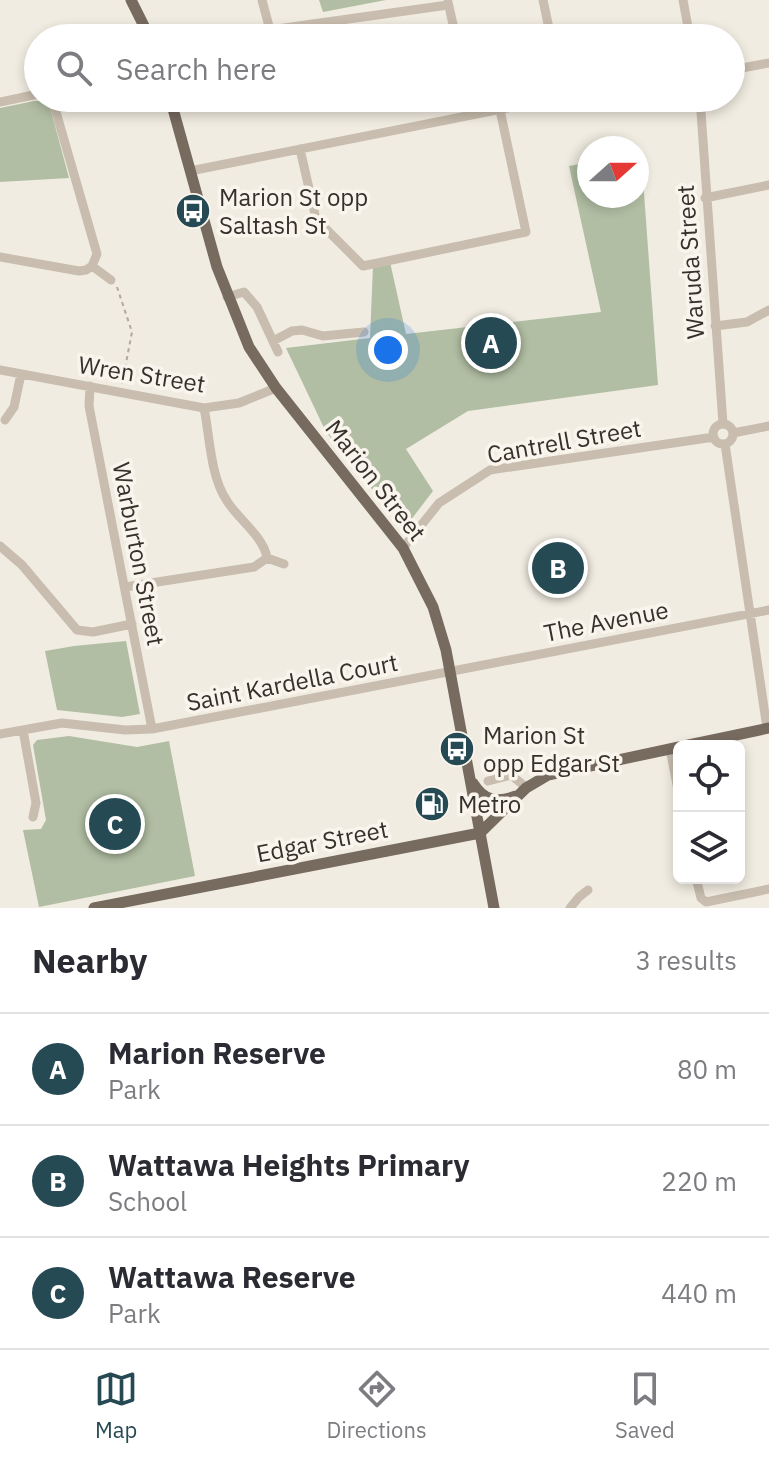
<!DOCTYPE html>
<style>
body{margin:0;font-family:"IBM Plex Sans",sans-serif;background:#f7f7f7;color:#2b2b33}
.controls{position:absolute;right:24px;bottom:24px;display:grid;overflow:hidden;border-radius:12px;box-shadow:0 4px 12px #0003}
.controls button{width:72px;height:72px;display:grid;place-items:center;padding:0;border:0;border-bottom:2px solid #e1e1e2;background:#fff;color:#2b2b33;font:40px sans-serif}
.compass{position:absolute;left:577px;top:136px;width:72px;height:72px;border-radius:50%;background:#fff;box-shadow:0 4px 12px #0003;rotate:69deg}
.you{position:absolute;left:388px;top:350px;width:28px;height:28px;margin:-20px;border:6px solid #fff;border-radius:50%;background:#1a73e8;box-shadow:0 0 0 12px #1a73e833}
.badge{display:grid;place-items:center;width:52px;height:52px;border-radius:50%;background:#264a54;color:#fff;font-size:26px;font-weight:700}
.pin{position:absolute;translate:-50% -50%;border:4px solid #fff;box-shadow:0 2px 8px #0006}
.list{margin:0;padding:0;list-style:none}
h2{display:flex;justify-content:space-between;align-items:center;height:104px;margin:0;padding:0 32px;font-size:34px}
h2 small{font-size:26px;font-weight:400;color:#7c7c81}
.list li{display:grid;grid-template-columns:52px 1fr auto;gap:24px;align-items:center;box-sizing:border-box;height:112px;padding:0 32px;border-top:2px solid #e1e1e2}
.list b{display:block;font-size:30px;white-space:nowrap}
.list p{margin:0;font-size:26px;white-space:nowrap;color:#7c7c81}
.list em{font-size:26px;font-style:normal;color:#7c7c81}
.icon{flex:none;width:44px;height:44px;fill:none;stroke:currentColor;stroke-width:2;stroke-linecap:round;stroke-linejoin:round}
.map{position:relative;flex:none;width:769px;height:908px;overflow:hidden}
.search{position:absolute;background:#fff;box-shadow:0 4px 12px #0003;left:24px;right:24px;top:24px;height:88px;display:flex;align-items:center;gap:20px;box-sizing:border-box;padding:0 28px;border-radius:44px;color:#7c7c81;font-size:30px}
.sheet{height:440px;background:#fff}
nav{display:flex;justify-content:space-around;align-items:center;box-sizing:border-box;height:112px;border-top:2px solid #e1e1e2;background:#fff;font-size:22px;color:#7c7c81}
nav a{display:grid;justify-items:center;gap:4px}
nav .on{color:#264a54}
.map>svg:first-child{display:block}
.green{fill:#b1bea3}
.lines{fill:none;stroke-linecap:round;stroke-linejoin:round}
.path{stroke:#b3a899;stroke-width:2;stroke-dasharray:4 4;stroke-linecap:butt}
.minor{stroke:#c8bdae;stroke-width:9}
.major{stroke:#776a5f;stroke-width:11}
.labels{text-anchor:middle;dominant-baseline:central;stroke-width:7;stroke-linejoin:round;paint-order:stroke}
.poi-label{font-size:24px;fill:#37312c;stroke:#f9f5ed;text-anchor:start}
.street-label{font-size:24px;fill:#37312c;stroke:#f9f5ed}
</style>
<div class="map">
<svg width="769" height="908" viewBox="0 0 769 908">
<rect width="100%" height="100%" fill="#f1ece1"/>
<path class="green" d="M319,0H386L323,12Z
M34,101H44L50,107L69,178L0,182V108Z
M641,152L658,385L468,411L406,449L433,491L407,525H401L326,432L286,348L370,338L373,266L390,262L406,334L601,312L569,166L589,162V196H637V153Z
M126,641L140,714L122,717L57,710L45,651L74,646Z
M69,736L137,747L169,741L195,876L39,907L23,830L41,829L46,820L33,745L37,740Z"/>
<g class="lines">
<path class="path" d="M117,287L132,332L122,384"/>
<path class="minor" d="M262,0L270,30
M543,0L551,38
M683,0L690,38
M448,2L456,38
M235,38L270,30L448,5
M731,70L769,63
M469,98L472,114
M700,98L723,424
M0,102L38,94
M300,149L316,219L363,266L526,232L500,110
M190,171L557,98
M705,198L769,185
M0,257L79,271L86,270L92,266L97,254L52,98
M92,266L111,280
M227,297L244,292L257,307L278,352
M715,326L747,322L769,310
M273,341L292,331L302,330L323,336L364,332
M0,370L204,408L239,403L276,388
M90,386L89,406L152,729
M5,420L14,407L21,374
M713 434a10 10 0 1 1 20 0a10 10 0 1 1-20 0Z
M733,433L769,426
M725,444L767,728
M0,546L22,565L77,630L93,632L132,624
M403,548L439,503L490,470L714,437
M267,558L284,564
M125,587L254,567L267,558C264,537 238,519 227,501C210,476 210,437 204,408
M23,730L36,803L33,817
M0,734L62,723L125,730L152,729L769,610
M670,749L679,795
M488,781L511,775L527,788
M696,878L701,898L706,902L769,889
M570,908L579,897L588,890"/>
<path class="major" d="M131,0L150,38
M170,98L217,267L249,347L276,388L403,548L433,607L446,650L494,908
M684,746L769,728
M473,783C484,801 497,803 516,796
M94,908L480,833L526,788L548,775L679,747"/>
</g>
<defs>
<g id="bus-disc" transform="scale(1.8)"><circle r="9.5" fill="#264a54" stroke="#f9f5ed"/><path d="M-5-6H5V4H4V6H2V4H-2V6H-4V4H-5ZM-3.5-4V0h7V-4ZM-3.5 1.2v1.5H-2V1.2ZM2 1.2v1.5H3.5V1.2Z" fill="#fff"/></g>
<g id="fuel-disc" transform="scale(1.8)"><circle r="9.5" fill="#264a54" stroke="#f9f5ed"/><path d="M-5.5-6h7V0h2V4h1.3V-2.5L3-4.5l.8-.8L6-3V5H2.5V1h-1V6h-7ZM-4.2-4.7v3.2H.2V-4.7Z" fill="#fff"/></g>
</defs>
<g fill-rule="evenodd">
<use href="#bus-disc" x="193" y="211"/>
<use href="#bus-disc" x="457" y="749"/>
<use href="#fuel-disc" x="432" y="804"/>
</g>
<g class="labels">
<g class="poi-label">
<text x="219" y="197">Marion St opp<tspan x="219" dy="28">Saltash St</tspan></text>
<text x="483" y="735">Marion St<tspan x="483" dy="28">opp Edgar St</tspan></text>
<text x="458" y="804">Metro</text>
</g>
<g class="street-label">
<text transform="translate(690 262) rotate(-94)">Waruda Street</text>
<text transform="translate(142 374) rotate(9)">Wren Street</text>
<text transform="translate(564 441) rotate(-10)">Cantrell Street</text>
<text transform="translate(376 480) rotate(52)">Marion Street</text>
<text transform="translate(139 554) rotate(79)">Warburton Street</text>
<text transform="translate(606 621) rotate(-11)">The Avenue</text>
<text transform="translate(292 682) rotate(-11)">Saint Kardella Court</text>
<text transform="translate(322 841) rotate(-11)">Edgar Street</text>
</g>
</g>
</svg>
<div class="controls">
<button><svg class="icon" aria-label="locate" viewBox="0 0 24 24"><circle cx="12" cy="12" r="6"/><path d="M12 2v4M12 18v4M2 12h4M18 12h4"/></svg></button>
<button><svg class="icon" aria-label="layers" viewBox="0 0 24 24"><path d="M12 4l9 5-9 5-9-5zM3 14l9 5 9-5"/></svg></button>
</div>
<svg class="compass" viewBox="-18 -18 36 36"><path d="M0-13l5 13h-10z" fill="#e53935"/><path d="M0 13l5-13h-10z" fill="#7c7c81"/></svg>
<div class="you"></div>
<div class="pin badge" style="left:491px;top:343px">A</div>
<div class="pin badge" style="left:558px;top:568px">B</div>
<div class="pin badge" style="left:115px;top:824px">C</div>
<div class="search"><svg class="icon" aria-label="search" viewBox="0 0 24 24"><circle cx="10" cy="10" r="6"/><path d="M15 15l6 6"/></svg>Search here</div>
</div>
<section class="sheet">
<h2>Nearby<small>3 results</small></h2>
<ul class="list">
<li><span class="badge">A</span><div><b>Marion Reserve</b><p>Park</p></div><em>80 m</em></li>
<li><span class="badge">B</span><div><b>Wattawa Heights Primary</b><p>School</p></div><em>220 m</em></li>
<li><span class="badge">C</span><div><b>Wattawa Reserve</b><p>Park</p></div><em>440 m</em></li>
</ul>
</section>
<nav>
<a class="on"><svg class="icon" aria-label="map" viewBox="0 0 24 24"><path d="M3 6l6-2 6 2 6-2v14l-6 2-6-2-6 2zM9 4v14M15 6v14"/></svg>Map</a>
<a><svg class="icon" aria-label="directions" viewBox="0 0 24 24"><path d="M12 3l9 9-9 9-9-9zM9 14v-3h6M13 9l2 2-2 2"/></svg>Directions</a>
<a><svg class="icon" aria-label="saved" viewBox="0 0 24 24"><path d="M7 4h10v16l-5-4-5 4z"/></svg>Saved</a>
</nav>
